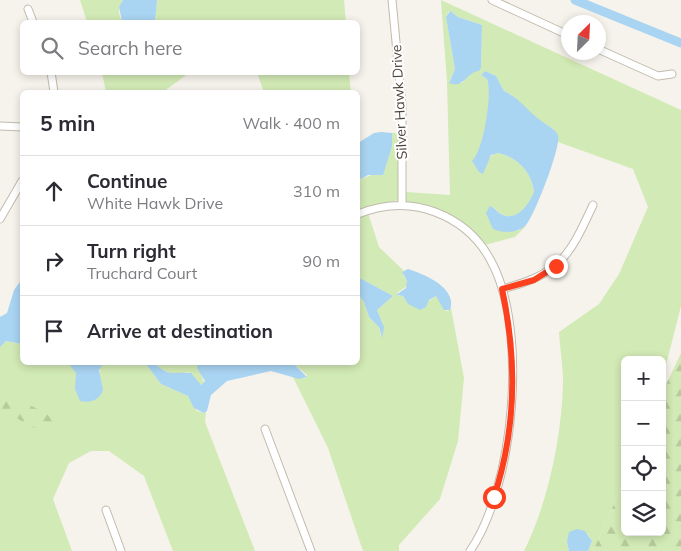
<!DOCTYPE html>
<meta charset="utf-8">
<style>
body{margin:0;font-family:Mulish,sans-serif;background:#f2f2f3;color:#2b2b33}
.controls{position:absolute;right:15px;bottom:15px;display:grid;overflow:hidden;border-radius:8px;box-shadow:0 2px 8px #0003}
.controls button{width:45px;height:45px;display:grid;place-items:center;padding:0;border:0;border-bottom:1px solid #e1e1e2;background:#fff;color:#2b2b33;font:25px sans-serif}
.compass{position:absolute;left:561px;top:15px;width:45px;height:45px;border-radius:50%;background:#fff;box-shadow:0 2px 8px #0003;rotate:24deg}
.stop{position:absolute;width:15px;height:15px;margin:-11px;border:4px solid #fc3f1d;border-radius:50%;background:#fff}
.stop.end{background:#fc3f1d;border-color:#fff;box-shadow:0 1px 5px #0008}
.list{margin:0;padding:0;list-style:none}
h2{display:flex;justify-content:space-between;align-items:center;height:65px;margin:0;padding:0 20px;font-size:21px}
h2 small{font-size:16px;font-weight:400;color:#7c7c81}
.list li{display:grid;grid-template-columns:32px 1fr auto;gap:15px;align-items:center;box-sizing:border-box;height:70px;padding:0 20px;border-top:1px solid #e1e1e2}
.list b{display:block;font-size:19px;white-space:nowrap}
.list p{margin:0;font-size:16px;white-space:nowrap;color:#7c7c81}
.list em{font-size:16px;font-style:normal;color:#7c7c81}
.icon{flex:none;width:28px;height:28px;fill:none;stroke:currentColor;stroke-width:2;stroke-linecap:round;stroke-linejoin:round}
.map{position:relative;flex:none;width:681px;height:551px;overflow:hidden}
.search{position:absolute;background:#fff;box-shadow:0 2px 8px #0003;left:20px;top:20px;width:340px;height:55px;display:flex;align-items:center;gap:12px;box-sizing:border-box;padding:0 18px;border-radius:8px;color:#7c7c81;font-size:19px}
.panel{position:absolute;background:#fff;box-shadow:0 2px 8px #0003;left:20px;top:90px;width:340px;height:275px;border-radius:8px}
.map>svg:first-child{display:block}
.grass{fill:#d2eab5;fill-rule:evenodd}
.forest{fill:url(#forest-firs)}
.water{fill:#a9d4f2}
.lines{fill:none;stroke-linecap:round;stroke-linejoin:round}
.river{stroke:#a9d4f2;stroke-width:9}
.minor-casing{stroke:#c2bbae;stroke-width:9}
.minor{stroke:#fff;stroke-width:7}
.route{stroke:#fc3f1d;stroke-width:6}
.labels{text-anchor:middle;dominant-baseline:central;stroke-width:4;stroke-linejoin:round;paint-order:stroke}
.street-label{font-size:14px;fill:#4b4439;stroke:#fff}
</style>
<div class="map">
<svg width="681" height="551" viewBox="0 0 681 551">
<defs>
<pattern id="forest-firs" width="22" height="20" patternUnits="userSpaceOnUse" patternTransform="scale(1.25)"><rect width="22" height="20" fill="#d2eab5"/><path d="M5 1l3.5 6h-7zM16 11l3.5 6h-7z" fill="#b6ca9c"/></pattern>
</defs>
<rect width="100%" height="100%" fill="#f6f3ec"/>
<path class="grass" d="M80,0H123C118,6 117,18 125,22H87Z
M157,0H344L346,22H155Z
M441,0L681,110V306L662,381V360H625V479L593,551H588L592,541L587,533L567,542L569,551H524C548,503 562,436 563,382C563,366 560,348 559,332L599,304L619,274L648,207L633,169L558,142V135L553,129L532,115L512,95L504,91L496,76L485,71L481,75L487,79C495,97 483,139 477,157L485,171C485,165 490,153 498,153C517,157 531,171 534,191C530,203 519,221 503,215C498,213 496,208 491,206L517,231L527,225L515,237L485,245C471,228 454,215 433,208C424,205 413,205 406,201V192L450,195L447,82ZM449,11L458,17L482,25L481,68L472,72L462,83L449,82L455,69L446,17Z
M102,73V72L189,73L163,92H106Z
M257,73H349L351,92H264Z
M392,133H399V200L358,210V177L361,179L374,174L392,146Z
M368,213L379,247L403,270V275L407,281V286L397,293L398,296H403L406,301H429L436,296L439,298L444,310L448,311L451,308L464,378L458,441L440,499L399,545V551H363L328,448L293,377L306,378L307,375L293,363L358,362V294L364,302L369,317L379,327L381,337L383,324L377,310L393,296L358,277V217Z
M0,336V345L6,341L22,344V362L70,364L76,373V386L100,374V368L104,362L145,363L161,384L188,396L197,411L206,413L205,422L255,551H173L144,476L109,451H91L69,463L53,499L72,551H0Z
M155,363H198L204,383L200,385L189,372C174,375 165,374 155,363Z"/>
<path class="forest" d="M681,353V551H593L625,479V532H662V393Z
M0,395C18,401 37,406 52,418V426L32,428L14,416L0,411Z"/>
<path class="water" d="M123,0H157L155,22L122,21L119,7Z
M450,11L458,17L482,25L481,68L479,71C466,72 465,89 449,83L455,69L446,17Z
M485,71L496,76L504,91C519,97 529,113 543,122C548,126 555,129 558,135C562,145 534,217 526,225C517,234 503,233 493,229L486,213L490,206C496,208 497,213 503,215C518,221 530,203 534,191C531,171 517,157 498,153L491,155L483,174L479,172L472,161C483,152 493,93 487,79L481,75Z
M381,132L392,133V146L383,175H368L361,179L358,177V143L374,133Z
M408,269C424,274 458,288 450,310H444L436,296L429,300L426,307L420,310L408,304L403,296L396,295L406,288L407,281L402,272Z
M358,277L393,296L377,310L384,327L382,338L379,327L369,317L364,302L358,294Z
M22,279V344L6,341L0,347V317L7,313L14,290Z
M68,363H104L99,370L103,390C99,401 90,403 80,401L75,389L76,373Z
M145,363H155C168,377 173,372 191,373L201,385L205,381L197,368L198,363H293L307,377L299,379L271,371L227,381L211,395L207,411L204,413L194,408L188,396L161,384Z
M577,529L585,531L592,541L588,551H569L567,542L569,532Z"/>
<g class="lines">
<path class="river" d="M575,0L681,43"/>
<g class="minor-casing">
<path id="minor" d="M392,0L402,105V205
M492,0L568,35
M28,9L33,22
M598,49L658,76L672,74
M51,72L54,92
M0,126L22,127
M358,214C383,204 409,202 435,212C459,221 479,238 491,261C529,330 514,488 470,551
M0,219L22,181
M502,289C560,274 569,257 593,205
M265,429L311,551
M106,510L121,551"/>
</g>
<use href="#minor" class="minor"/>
</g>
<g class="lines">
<path class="route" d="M494,497C516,430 517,358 502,289L534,280L556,266"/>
</g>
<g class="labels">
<g class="street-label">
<text transform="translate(399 102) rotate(-93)">Silver Hawk Drive</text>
</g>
</g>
</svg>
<div class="controls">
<button>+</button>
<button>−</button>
<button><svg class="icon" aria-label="locate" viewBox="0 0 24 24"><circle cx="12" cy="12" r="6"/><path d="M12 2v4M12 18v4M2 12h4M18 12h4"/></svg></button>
<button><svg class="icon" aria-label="layers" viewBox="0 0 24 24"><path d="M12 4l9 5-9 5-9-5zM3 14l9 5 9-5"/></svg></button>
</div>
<svg class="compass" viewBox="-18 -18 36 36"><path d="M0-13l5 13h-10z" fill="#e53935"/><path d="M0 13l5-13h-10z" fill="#7c7c81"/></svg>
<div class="stop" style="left:494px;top:497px"></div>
<div class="stop end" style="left:556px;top:266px"></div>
<div class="search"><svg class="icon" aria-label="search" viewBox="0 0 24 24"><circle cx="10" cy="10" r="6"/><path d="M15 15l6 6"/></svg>Search here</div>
<section class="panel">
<h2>5 min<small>Walk · 400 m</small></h2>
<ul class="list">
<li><svg class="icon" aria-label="ahead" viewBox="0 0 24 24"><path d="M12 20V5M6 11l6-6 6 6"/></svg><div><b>Continue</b><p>White Hawk Drive</p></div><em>310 m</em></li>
<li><svg class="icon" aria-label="right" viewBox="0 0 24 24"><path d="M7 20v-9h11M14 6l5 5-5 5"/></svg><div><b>Turn right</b><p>Truchard Court</p></div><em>90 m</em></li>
<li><svg class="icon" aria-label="arrive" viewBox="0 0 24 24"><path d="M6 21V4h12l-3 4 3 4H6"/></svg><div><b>Arrive at destination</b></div></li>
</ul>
</section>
</div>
